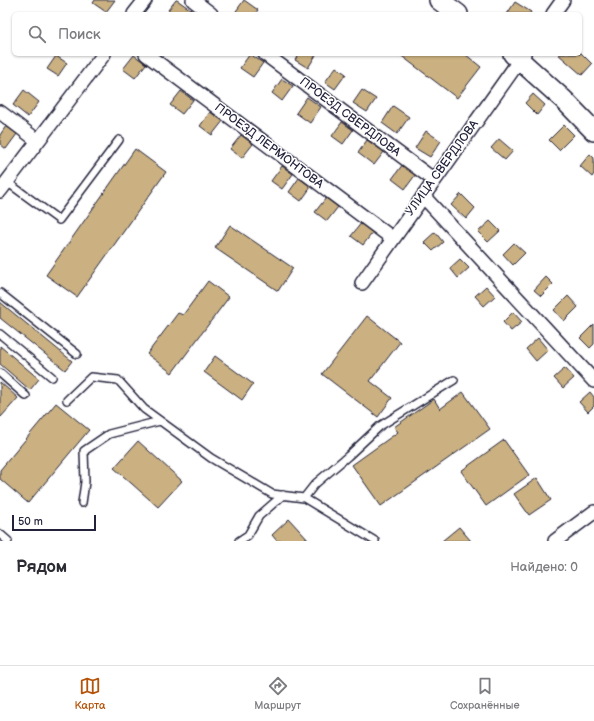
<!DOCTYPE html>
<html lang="ru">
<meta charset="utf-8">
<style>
body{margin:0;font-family:"Balsamiq Sans",sans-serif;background:#f2f2f3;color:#2b2b33}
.scale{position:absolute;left:12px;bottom:10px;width:84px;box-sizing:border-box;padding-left:4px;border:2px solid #22223b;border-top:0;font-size:11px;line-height:14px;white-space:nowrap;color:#22223b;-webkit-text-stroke:3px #fff;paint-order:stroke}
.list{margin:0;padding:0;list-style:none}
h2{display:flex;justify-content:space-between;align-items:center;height:52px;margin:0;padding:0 16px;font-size:17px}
h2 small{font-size:13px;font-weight:400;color:#7c7c81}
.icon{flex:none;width:22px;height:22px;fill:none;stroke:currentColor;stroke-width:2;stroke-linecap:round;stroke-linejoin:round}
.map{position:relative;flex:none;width:594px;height:541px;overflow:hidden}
.search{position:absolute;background:#fff;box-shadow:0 1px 3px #0004;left:12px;right:12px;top:12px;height:44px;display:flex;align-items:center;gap:10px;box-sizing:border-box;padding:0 14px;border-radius:6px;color:#7c7c81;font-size:15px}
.sheet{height:124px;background:#fff}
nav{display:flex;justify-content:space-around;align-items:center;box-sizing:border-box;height:56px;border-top:1px solid #e1e1e2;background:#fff;font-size:11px;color:#7c7c81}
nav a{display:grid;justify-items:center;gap:2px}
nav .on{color:#b45309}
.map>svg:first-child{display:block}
.building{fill:#cbb181;stroke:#22223b}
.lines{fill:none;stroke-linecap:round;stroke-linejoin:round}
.lane-casing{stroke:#22223b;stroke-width:10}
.street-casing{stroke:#22223b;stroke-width:16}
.secondary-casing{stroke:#22223b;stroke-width:22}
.lane{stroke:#fff;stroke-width:7}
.street{stroke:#fff;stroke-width:13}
.secondary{stroke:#fff;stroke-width:19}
.labels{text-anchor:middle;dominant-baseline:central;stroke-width:3;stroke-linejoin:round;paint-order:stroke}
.street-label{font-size:12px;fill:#22223b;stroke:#fff}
</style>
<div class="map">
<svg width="594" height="541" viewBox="0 0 594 541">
<rect width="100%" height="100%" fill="#fff"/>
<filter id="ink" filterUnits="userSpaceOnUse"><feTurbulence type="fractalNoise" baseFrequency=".025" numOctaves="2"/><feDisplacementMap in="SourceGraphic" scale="8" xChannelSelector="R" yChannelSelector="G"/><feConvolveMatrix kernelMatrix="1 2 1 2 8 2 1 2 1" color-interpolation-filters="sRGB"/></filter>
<g filter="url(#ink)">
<path class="building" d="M95,0H115L106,12L93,3Z
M176,0H177L197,14H173L168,10Z
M244,0L258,10L255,14H234Z
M515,2L531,12L530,14H507Z
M580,52L592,64L582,75L558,54H580Z
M250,54L263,63L253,77L240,68Z
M299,54H314L316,55L308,68L295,60Z
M399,54H465L481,67L457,98Z
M134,55L146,64L135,78L123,69Z
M56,56L67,63L58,76L47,69Z
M336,67L346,74L335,89L325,82Z
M282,79L293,86L282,101L272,93Z
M24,90L39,102L28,117L13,105Z
M362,90L376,99L367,112L353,103Z
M181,91L193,100L182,114L170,105Z
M533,94L545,105L537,115L525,103Z
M307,97L321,107L310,123L296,113Z
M393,106L409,117L397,134L382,123Z
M210,112L223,121L212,135L200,126Z
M342,122L353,130L343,144L332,136Z
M564,125L574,135L559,150L549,140Z
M6,126L17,134L6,149L0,144V135Z
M426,131L441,141L430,157L415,148Z
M241,135L253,144L242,158L230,149Z
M499,139L513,151L505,160L491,148Z
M367,140L384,152L374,165L358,153Z
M135,149L166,172L77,297L46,275Z
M590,154L594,158V174L592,177L580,166Z
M403,164L416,174L405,189L392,179Z
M282,166L293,174L282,189L271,181Z
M299,178L311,187L301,201L289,192Z
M461,194L475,208L466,219L451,205Z
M326,198L338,207L327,221L315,212Z
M490,221L500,231L488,242L478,232Z
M362,222L374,231L363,245L351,236Z
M230,225L293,268L278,291L215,248Z
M435,232L443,242L433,251L424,242Z
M514,243L525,253L513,265L503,254Z
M460,259L469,268L458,278L450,268Z
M546,277L553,284L541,296L534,290Z
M208,281L229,297L172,373L147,354L178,313L183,315Z
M486,286L495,296L484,306L475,296Z
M568,296L578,307L564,321L554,310Z
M0,302L72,361L65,370L0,318Z
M513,312L522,322L511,331L503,322Z
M367,316L400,342L370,381L392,398L378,417L322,374Z
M594,324V344L590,348L580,338Z
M538,338L548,350L536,361L526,349Z
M0,346L39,379L30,390L0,364Z
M215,356L253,384L242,400L204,372Z
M565,368L574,378L563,388L554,378Z
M0,382L18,398L1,417L0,415Z
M463,392L490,429L381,506L352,465L398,432L394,427L434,399L440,409Z
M590,392L594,397V406L588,412L579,402Z
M56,403L89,430L28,503L0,479V470Z
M504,440L529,475L486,506L461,471Z
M138,441L182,481L158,507L114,468Z
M537,478L551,500L529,515L514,494Z
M289,519L309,541H277L272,535Z
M459,527L471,541H442Z"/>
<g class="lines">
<g class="lane-casing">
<path id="lane" d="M7,182L59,220L119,140
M0,293L77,354
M0,334L52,377
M0,373L26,396
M67,400L91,377L118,380L144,409L211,458L272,494L304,498L375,541
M304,498L315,484L348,456L380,426L454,380
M82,503L85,482L84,451L109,434L160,421
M0,534L8,541
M239,541L248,535L259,516L283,495"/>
</g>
<g class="street-casing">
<path id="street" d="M193,0L211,14
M134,14L145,0
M553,14L563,0
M146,54L392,238
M265,54L434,180
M0,112L38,141
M0,191L104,54
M423,196L594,381
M362,283L524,54
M555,541L594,512"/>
</g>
<g class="secondary-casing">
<path id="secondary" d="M439,0L458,14
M513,54L564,100L594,131"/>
</g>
<use href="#lane" class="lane"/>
<use href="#street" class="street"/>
<use href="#secondary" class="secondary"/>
</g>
</g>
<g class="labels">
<g class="street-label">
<text transform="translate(350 117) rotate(37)">ПРОЕЗД СВЕРДЛОВА</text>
<text transform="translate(269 146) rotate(37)">ПРОЕЗД ЛЕРМОНТОВА</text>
<text transform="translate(442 168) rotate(-54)">УЛИЦА СВЕРДЛОВА</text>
</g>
</g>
</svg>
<div class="scale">50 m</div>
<div class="search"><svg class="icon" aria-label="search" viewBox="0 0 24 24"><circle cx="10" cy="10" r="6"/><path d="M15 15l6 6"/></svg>Поиск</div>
</div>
<section class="sheet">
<h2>Рядом<small>Найдено: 0</small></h2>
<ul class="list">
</ul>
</section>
<nav>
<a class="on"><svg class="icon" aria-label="map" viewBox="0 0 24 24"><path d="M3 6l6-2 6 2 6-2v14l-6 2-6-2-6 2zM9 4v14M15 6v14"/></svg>Карта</a>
<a><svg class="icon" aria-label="directions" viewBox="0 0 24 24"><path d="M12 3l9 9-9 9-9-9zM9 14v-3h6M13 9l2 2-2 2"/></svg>Маршрут</a>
<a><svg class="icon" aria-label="saved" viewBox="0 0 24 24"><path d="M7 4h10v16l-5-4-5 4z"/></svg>Сохранённые</a>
</nav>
